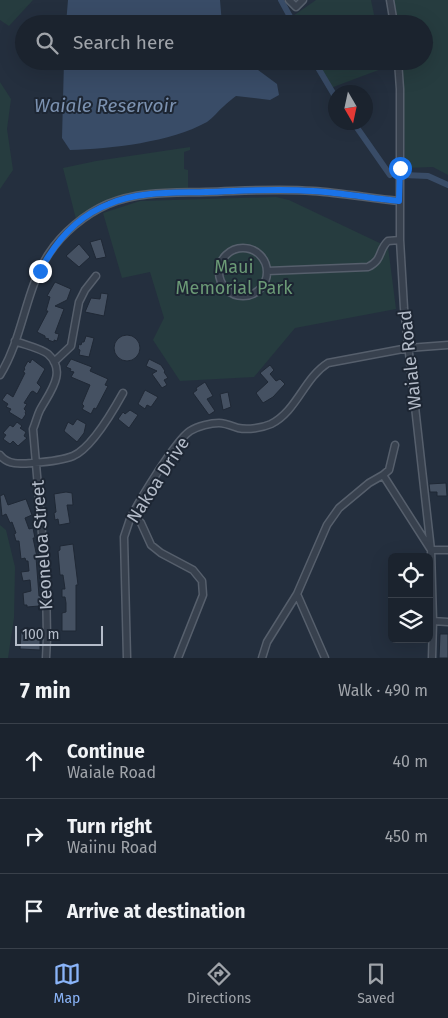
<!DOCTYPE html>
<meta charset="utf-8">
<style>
body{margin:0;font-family:"Fira Sans",sans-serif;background:#282f3a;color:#f1f3f6}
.controls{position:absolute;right:15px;bottom:15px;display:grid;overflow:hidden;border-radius:8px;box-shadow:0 5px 20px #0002}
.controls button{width:45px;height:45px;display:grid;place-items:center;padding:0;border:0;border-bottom:1px solid #39404a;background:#1b232e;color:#f1f3f6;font:25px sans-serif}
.compass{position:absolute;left:328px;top:85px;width:45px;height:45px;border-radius:50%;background:#1b232e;box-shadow:0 5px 20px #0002;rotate:171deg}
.scale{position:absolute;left:15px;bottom:12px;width:88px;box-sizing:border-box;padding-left:5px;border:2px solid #b4bcc9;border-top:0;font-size:14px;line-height:18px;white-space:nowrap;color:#b4bcc9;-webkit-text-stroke:4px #1d2633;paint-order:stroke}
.stop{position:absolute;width:15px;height:15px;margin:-11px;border:4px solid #1a73e8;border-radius:50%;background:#fff}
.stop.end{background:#1a73e8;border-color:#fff;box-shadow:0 1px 5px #0008}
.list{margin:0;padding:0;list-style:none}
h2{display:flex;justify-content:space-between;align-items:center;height:65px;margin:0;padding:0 20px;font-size:21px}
h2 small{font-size:16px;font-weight:400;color:#a0a4aa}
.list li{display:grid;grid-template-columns:32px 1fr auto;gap:15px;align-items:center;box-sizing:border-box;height:75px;padding:0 20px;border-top:1px solid #39404a}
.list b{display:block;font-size:19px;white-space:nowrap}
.list p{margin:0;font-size:16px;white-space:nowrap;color:#a0a4aa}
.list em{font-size:16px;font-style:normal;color:#a0a4aa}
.icon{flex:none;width:28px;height:28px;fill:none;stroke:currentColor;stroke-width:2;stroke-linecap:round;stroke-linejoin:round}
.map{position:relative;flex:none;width:448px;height:658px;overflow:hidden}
.search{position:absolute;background:#1b232e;box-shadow:0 5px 20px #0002;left:15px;right:15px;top:15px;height:55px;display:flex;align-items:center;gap:12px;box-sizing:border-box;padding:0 18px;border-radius:28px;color:#a0a4aa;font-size:19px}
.sheet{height:290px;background:#1b232e}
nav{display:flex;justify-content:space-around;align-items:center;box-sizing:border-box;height:70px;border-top:1px solid #39404a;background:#1b232e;font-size:14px;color:#a0a4aa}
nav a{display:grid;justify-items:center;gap:2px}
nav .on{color:#8ab4f8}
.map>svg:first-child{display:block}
.green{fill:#263c3f}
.water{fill:#394c67}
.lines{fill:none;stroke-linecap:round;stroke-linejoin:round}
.canal{stroke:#394c67;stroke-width:6}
.building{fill:#455162;stroke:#1f2835}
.minor-casing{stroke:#565f6c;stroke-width:9}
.minor{stroke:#38414e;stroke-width:6}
.route{stroke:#1a73e8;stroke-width:6}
.labels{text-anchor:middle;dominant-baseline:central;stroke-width:4;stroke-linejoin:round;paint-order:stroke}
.park-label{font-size:18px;fill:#6b9a76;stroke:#1d2633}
.street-label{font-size:18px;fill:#b4bcc9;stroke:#1d2633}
.water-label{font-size:19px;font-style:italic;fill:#7c92b1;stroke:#1d2633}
</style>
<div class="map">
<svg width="448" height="658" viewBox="0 0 448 658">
<rect width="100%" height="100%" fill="#242f3e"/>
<path class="green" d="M0,0H33L9,26L0,20Z
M316,0H371L376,24H297L293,16Z
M394,0H448V175L433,167L405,168L403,88L400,61H424V24H396Z
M315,61H383L384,68L328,89Z
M0,82L11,99L7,129L13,170L0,189Z
M190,147V150L184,152V169L188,170V189C139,190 119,192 76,219L63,168L96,161Z
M276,197L289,200L388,247L396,309L295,328L254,377L180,381L153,340L164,318L150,272L122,278L103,213L140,201Z
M0,525L6,530L15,567L14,618L8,658H0Z"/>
<path class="water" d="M68,0H220L222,24H66Z
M64,61H246L277,84L279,95L270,100L236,96C232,99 228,102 224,106C218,111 213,118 207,122C171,142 111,149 70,150L62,138Z"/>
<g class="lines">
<path class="canal" d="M281,0L294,24
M314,61L336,98
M353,122L390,175
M403,175L428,176L448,185"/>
</g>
<path class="building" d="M101,239L106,257L96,259L90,242Z
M79,244L90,257L79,267L66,256Z
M55,282L71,289L67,300L55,306L64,309L55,333L59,334L57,341L54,340V342L48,340L49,339L45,338V336L37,332L48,311H46L50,297L47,296Z
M101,293L108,294L104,316L85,312L91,298L100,299Z
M114 348a13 13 0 1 1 26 0a13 13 0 1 1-26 0Z
M86,336L94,338L89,357L79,355L80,350L78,349L79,344L81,345L82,342H84Z
M32,359L45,369L37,383L41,387L37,394L33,391L31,392L24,403L27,404L24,409L26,411L25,413L26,414L22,420L9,412L11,409L6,407L8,404L2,400L7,393L13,397L25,373L23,372L25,369L24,368L28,361L30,363Z
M71,359L92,367L90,371L108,379L105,385L108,386L96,409L94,408L91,414L82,409L84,406L82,404L90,385L71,377L74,372L70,371L71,369L66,367Z
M149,359L161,365L165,371L164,372L168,378L164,380L167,385L162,388L152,374L157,371L146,366Z
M270,365L274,370L270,374L276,381L280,379L285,384L273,397L263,403L256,393L268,382L260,373Z
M205,382L213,396L207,399L215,411L209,415L193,393L197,390L196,388Z
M145,390L158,397L151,407L147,405L145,409L138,404Z
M228,392L231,407L223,410L220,394Z
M130,410L138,415L129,428L118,419L123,412L125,414Z
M77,419L86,424L84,433L77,442L64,431L68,422L73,425Z
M17,422L22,426L20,428L26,432L24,436L27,438L18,446L13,441L10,444L3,439L6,435L3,433L10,425L13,427Z
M446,483L447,496H437V492H430L429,484Z
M66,492L72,493L73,505H67L70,523L59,525L58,519L55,520L54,513L56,512L54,494Z
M4,494L8,505L26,499L32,515L25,518L29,529L33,528L35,538H33L37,557H36L39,596H41V602H39V606L27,607V605H24L23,593L31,591L30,580L23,581L21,572L29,571L28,561H26L25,558L21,559L19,541H16L14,534L16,533L12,522L10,523L6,514L2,516L0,496Z
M73,544L78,585H76V631H62V613L66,612V603L65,597H62V589H65L63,575H60L58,551L60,550V546Z
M21,631L40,633V650L20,649Z
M440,634H448V658H439Z"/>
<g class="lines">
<g class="minor-casing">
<path id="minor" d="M289,0L296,7L303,0
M390,0L394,24
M398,61L400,89V240L404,308L431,550L433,621L432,658
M219 272a24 24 0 1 1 48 0a24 24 0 1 1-48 0Z
M267,271L368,267C383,260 378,250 388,241L400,240
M15,341C25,345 40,348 48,354C68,372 49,393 40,410C37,416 36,422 33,429L46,580L47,638L46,658
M54,362L71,346L79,302L85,290L96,276
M0,375C23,338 25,291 48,255C62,233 85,214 108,204C139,191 174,193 206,192C242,191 277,188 313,191C341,193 370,198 399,201
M0,455C8,465 20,464 32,463C45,462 61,461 73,456C92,448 113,411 123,393
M383,475L431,550H448
M133,514L141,523L151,545L161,553L193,570L202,581L203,595L178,658
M433,621L448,622
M127,658L124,537C126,531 128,525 130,519C139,501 175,441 190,431C198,426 211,423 219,423C225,423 232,426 238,428C248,430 262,428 271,424C297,411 304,378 328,363L408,348L448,345
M262,658L267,642L297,594
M325,658L297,594L327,525L339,508L369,483L383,475L389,470L395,445"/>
</g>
<use href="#minor" class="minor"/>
</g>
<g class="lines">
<path class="route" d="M40,271C55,242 78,216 109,204C139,191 174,193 206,192C242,191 277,188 313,191C342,193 370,198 399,201L400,168"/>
</g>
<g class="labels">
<g class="park-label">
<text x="234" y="267">Maui<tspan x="234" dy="21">Memorial Park</tspan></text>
</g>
<g class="street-label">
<text transform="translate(410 360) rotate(-96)">Waiale Road</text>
<text transform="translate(158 480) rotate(-57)">Nakoa Drive</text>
<text transform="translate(42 545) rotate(-94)">Keoneloa Street</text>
</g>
<g class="water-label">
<text x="105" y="105">Waiale Reservoir</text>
</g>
</g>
</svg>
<div class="controls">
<button><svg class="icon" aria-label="locate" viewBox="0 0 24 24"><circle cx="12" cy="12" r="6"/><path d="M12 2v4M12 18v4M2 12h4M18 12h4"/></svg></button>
<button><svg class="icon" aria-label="layers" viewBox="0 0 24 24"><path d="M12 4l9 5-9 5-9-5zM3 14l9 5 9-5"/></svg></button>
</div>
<svg class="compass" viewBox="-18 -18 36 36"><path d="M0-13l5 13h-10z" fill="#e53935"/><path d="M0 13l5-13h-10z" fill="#a0a4aa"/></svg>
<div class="scale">100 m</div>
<div class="stop" style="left:400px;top:168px"></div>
<div class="stop end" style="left:40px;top:271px"></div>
<div class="search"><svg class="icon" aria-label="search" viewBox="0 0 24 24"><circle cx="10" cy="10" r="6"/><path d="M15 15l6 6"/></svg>Search here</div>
</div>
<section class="sheet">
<h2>7 min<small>Walk · 490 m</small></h2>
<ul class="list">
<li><svg class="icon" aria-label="ahead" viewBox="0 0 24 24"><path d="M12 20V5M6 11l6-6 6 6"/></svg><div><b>Continue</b><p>Waiale Road</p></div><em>40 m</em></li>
<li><svg class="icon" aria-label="right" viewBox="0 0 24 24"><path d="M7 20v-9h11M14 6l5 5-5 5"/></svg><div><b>Turn right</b><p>Waiinu Road</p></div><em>450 m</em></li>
<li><svg class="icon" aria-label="arrive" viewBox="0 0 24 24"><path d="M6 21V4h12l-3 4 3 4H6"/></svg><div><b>Arrive at destination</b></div></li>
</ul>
</section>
<nav>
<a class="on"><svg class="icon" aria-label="map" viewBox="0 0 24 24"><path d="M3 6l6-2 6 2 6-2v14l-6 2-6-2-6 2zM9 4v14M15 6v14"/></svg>Map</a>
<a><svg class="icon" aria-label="directions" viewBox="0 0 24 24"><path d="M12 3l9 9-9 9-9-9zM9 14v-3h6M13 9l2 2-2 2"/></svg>Directions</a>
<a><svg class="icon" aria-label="saved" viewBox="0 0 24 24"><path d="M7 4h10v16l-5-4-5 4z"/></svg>Saved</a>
</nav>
